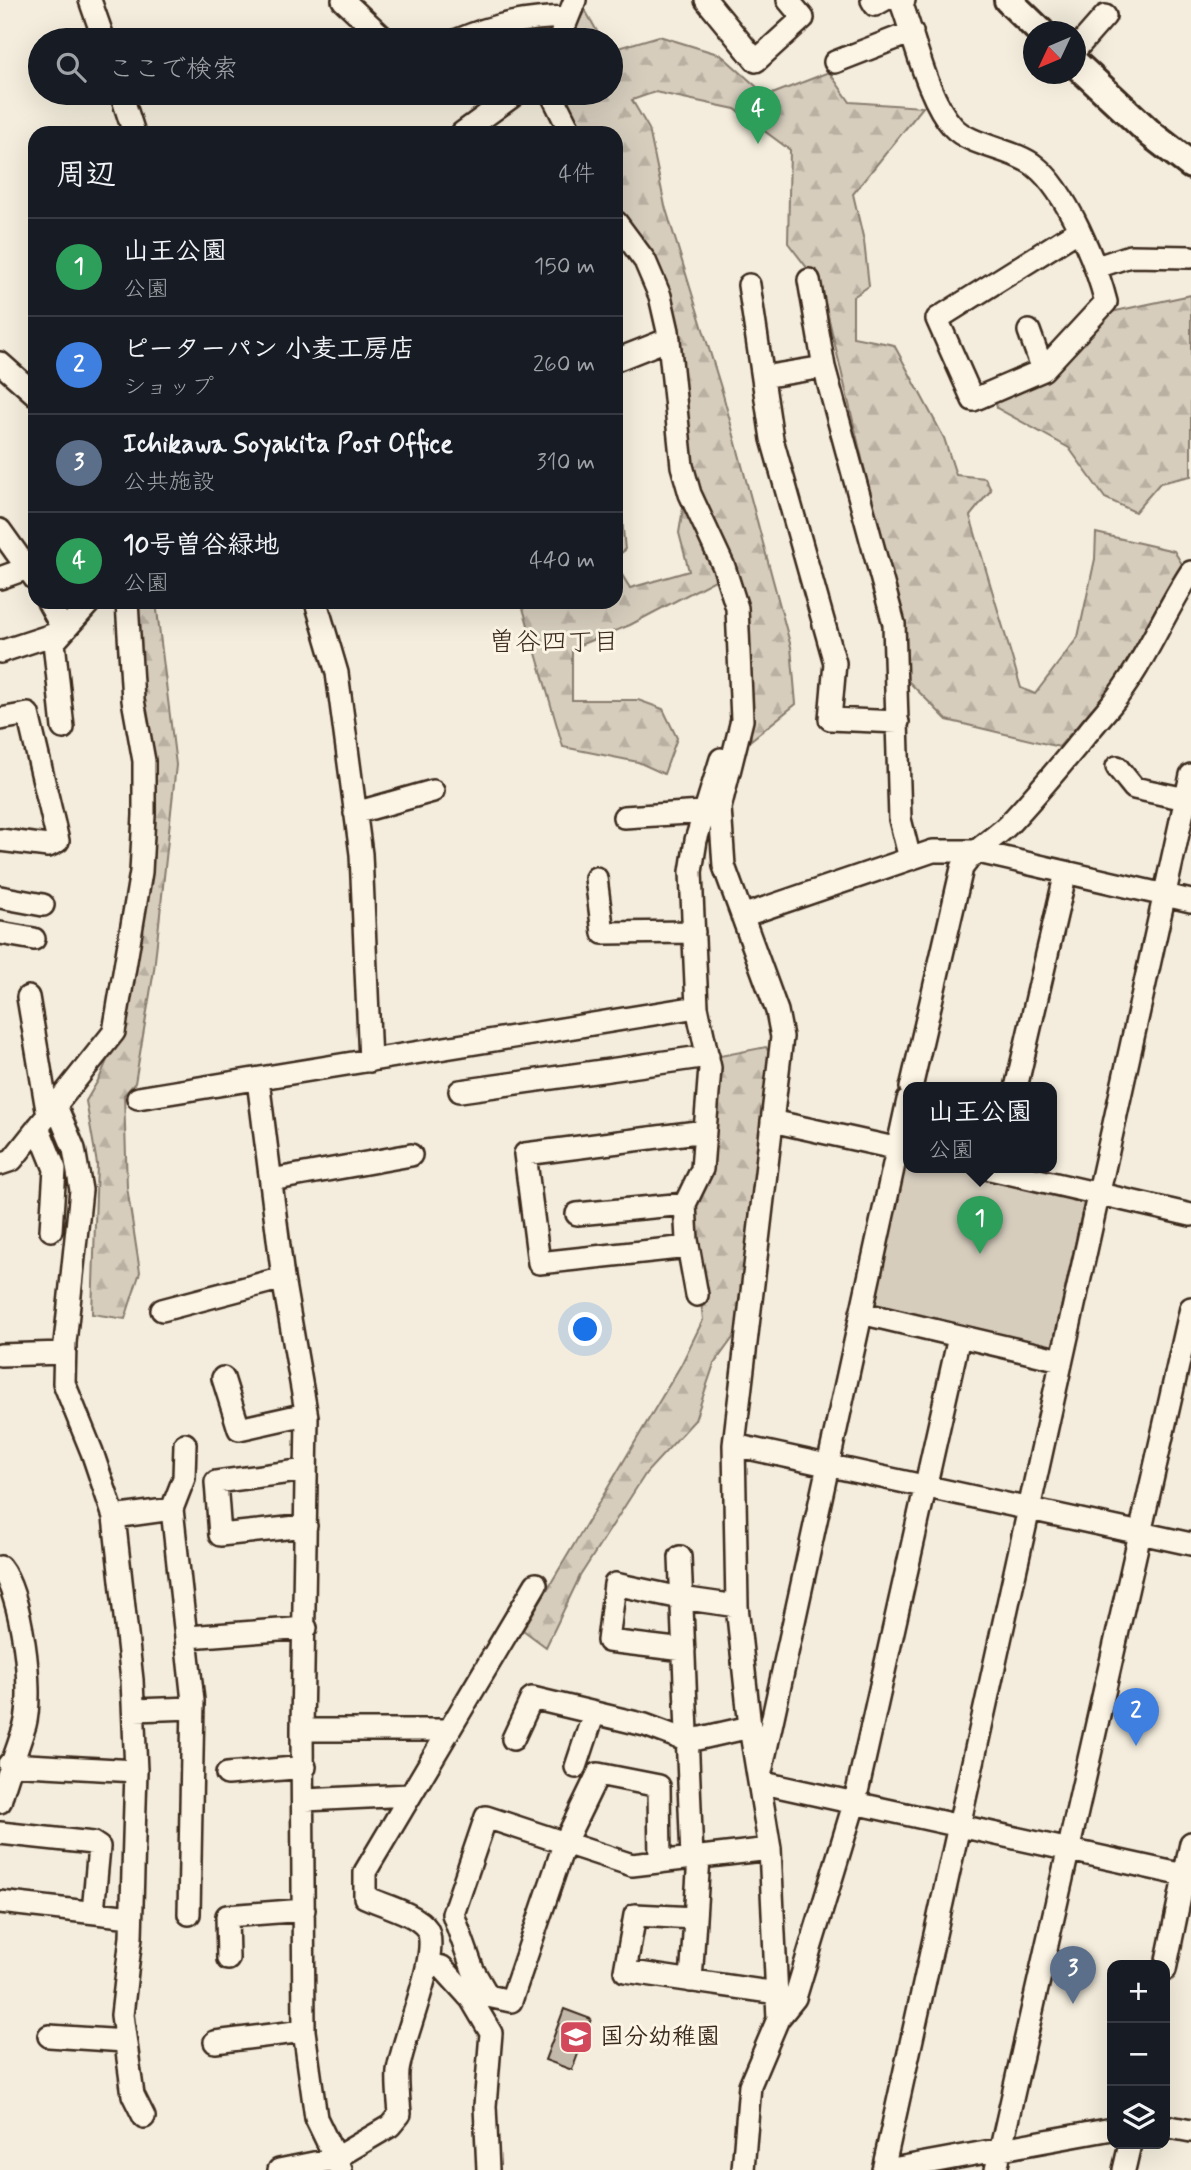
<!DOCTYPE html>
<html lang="ja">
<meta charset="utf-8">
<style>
body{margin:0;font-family:Mynerve,"Klee One",sans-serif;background:#242831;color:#f1f3f6}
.controls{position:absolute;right:21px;bottom:21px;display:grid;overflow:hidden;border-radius:14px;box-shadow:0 7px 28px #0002}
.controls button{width:63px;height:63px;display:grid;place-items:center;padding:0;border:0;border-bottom:2px solid #363941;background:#171b24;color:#f1f3f6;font:35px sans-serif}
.compass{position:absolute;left:1023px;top:21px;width:63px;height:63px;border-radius:50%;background:#171b24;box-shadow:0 7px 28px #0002;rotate:226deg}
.you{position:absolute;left:586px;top:1330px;width:24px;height:24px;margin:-18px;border:5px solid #fff;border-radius:50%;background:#1a73e8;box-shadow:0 0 0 10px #1a73e833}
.badge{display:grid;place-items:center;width:46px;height:46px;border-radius:50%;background:#d93025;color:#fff;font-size:23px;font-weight:700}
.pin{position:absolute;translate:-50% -58px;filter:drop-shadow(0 2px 4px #0008)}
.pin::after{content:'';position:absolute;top:37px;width:24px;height:21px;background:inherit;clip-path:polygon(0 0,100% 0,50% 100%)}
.popup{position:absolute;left:903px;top:1082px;width:154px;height:91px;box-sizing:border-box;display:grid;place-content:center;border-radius:14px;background:#171b24;filter:drop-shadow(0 2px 5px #0005);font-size:23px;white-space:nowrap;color:#9ea1a6}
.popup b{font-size:26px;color:#f1f3f6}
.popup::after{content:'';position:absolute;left:50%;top:100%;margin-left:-14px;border:14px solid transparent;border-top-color:#171b24}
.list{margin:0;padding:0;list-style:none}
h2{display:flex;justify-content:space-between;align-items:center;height:91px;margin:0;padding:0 28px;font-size:30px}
h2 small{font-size:23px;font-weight:400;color:#9ea1a6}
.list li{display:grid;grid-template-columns:46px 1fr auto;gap:21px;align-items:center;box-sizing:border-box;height:98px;padding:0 28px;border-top:2px solid #363941}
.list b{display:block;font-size:26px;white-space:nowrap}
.list p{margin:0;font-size:23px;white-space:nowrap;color:#9ea1a6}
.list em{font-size:23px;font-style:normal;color:#9ea1a6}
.icon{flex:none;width:38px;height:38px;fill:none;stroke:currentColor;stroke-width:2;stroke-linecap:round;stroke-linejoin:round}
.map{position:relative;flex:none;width:1191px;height:2170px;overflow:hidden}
.search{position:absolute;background:#171b24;box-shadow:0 7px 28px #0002;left:28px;top:28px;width:595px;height:77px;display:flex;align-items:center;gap:18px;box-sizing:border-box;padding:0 24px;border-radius:38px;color:#9ea1a6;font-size:26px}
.panel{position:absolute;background:#171b24;box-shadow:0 7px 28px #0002;left:28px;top:126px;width:595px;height:483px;border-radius:21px}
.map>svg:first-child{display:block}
.forest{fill:url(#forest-firs);stroke:#887c6e;stroke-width:2}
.park{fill:#d6cdbd;stroke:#887c6e;stroke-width:2}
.building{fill:#c3b9aa;stroke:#3b2a1e;stroke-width:2}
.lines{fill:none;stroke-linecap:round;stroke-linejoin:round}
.minor-casing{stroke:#3b2a1e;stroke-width:26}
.major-casing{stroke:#3b2a1e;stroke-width:32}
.minor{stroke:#fcf5e5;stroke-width:21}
.major{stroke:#fcf5e5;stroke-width:26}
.labels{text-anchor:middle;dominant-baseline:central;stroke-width:6;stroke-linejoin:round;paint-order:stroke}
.poi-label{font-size:24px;font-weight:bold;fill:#3b2a1e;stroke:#fcf5e5;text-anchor:start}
.neighbourhood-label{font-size:26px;fill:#3b2a1e;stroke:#fcf5e5}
</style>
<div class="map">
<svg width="1191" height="2170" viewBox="0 0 1191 2170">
<defs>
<pattern id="forest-firs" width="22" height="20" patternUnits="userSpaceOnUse" patternTransform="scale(1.75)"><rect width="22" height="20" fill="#d6cdbd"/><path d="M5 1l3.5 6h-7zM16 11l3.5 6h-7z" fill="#b9b0a2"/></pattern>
</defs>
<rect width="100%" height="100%" fill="#f4eddd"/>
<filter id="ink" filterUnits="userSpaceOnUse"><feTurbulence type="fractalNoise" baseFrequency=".0143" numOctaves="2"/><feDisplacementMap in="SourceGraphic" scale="14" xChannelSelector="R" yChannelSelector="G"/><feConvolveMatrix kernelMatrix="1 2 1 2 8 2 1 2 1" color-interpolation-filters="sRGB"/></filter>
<g filter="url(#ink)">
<path class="forest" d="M585,10L602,40H569Z
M659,36L721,55L767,96L829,72L850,102L923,107L853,194L864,241L869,286L853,297V337L894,345L944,438L956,475L985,478L991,490L970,516L1021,688L1035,694L1078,637L1095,559L1096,533L1174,551L1182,564L1130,665L1059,747L947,720L907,680L892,585L821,286L788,243L790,150L735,109L655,92L632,100L649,129L665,206L722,391L791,647L796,704L751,740L743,632L734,570L630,625L572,648V700H638L663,709L677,738L664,774L638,762L563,747L523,608L531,602H616V565L630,588L689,571L679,533L690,465L668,296L616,206V133H579L558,93H611V50Z
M1191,295V476L1160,483L1135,512L1105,498L1069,448L997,408L995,399L1111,312Z
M618,476L625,550L616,557V477Z
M136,602H156L176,765L154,970L135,1083L124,1095L127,1187L140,1272L125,1319L92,1314L97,1164L86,1101L100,1077L123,1022L152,781Z
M766,1047L773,1060L737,1332L714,1364L695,1420L646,1473L580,1576L546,1647L523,1630L681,1365L703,1320L691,1206L710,1163L720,1056Z"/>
<path class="park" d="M906,1160L908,1168H946L1085,1199L1052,1348L874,1309Z"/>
<path class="building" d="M564,2009L591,2019L572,2070L545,2060Z"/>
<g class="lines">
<g class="minor-casing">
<path id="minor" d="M90,0L104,40
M343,0L386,40
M706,0L756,61L803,18L788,0
M872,0L875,5L884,0
M904,0L902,5C915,40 928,100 953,127C970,146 1014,149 1035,166C1067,191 1096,263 1106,302L1043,370L973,400L937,319L1079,230
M458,40C495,24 527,18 568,17
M559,40L575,0
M1076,49L1105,16
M835,62L912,32
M121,93L134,133
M551,93L571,133
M462,133L517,93
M616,222L645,261L660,296L668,331L682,466L690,494L724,567L737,608L742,720L720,808L724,866L777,1011L782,1037L734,1445L737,1606L750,1727L770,1849L778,2019L750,2085L743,2170
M1097,267L1130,256L1191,257
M809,280L824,367L894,624L900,819L910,859
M749,285L772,439L835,663L830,719L898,722
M1029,331L1043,370
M616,360L669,339
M0,363L35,394
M763,377L824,367
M0,530L35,579
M0,578L28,568
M48,602L64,631
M316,602L337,673L361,854L370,1061
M0,652L64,631
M0,719L28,714L58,841L48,846L0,840
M63,728L54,642L90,602
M1117,767L1134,788L1186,799
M355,813L433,791
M624,817L703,812
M596,878L603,933L694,932
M0,897L43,905
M742,916L933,851H974L1191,901
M0,933L34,939
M28,997L48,1116
M258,1080L283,1278L307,1417L302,1730L304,2031L316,2118L341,2170
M911,1088L962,868C976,847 992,841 1009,824C1044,787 1077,745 1110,706C1144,665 1162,616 1191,572
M1016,1088L1066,872
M460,1091L708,1056
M138,1098L697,1007
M56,1106L74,1149L81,1190L65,1343L64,1383L92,1452L114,1517L132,1680L136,1771L131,1937L122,2015L133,2095L144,2117
M772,1121L908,1151
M38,1127L55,1169L51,1230
M0,1164L12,1160L114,1032L141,872L144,815V761L133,700L127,602
M986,1168L1191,1215
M271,1180L411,1155
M577,1214L685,1204
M688,1247L539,1263L525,1154L705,1131
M697,1295L687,1240L685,1204L702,1169L710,1068L697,1007L691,872L696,840L721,759
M162,1310L283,1278
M861,1313L1061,1360
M0,1355L64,1353
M223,1378L239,1429L306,1414
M185,1444L184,1478L172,1509L193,1701L189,1914
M734,1445L1191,1544
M114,1517L172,1509
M306,1526L220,1535L216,1482L306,1470
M680,1557L692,1858
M0,1567C22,1595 34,1691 25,1725C17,1751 7,1775 0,1802
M188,1637L306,1628
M684,1650L608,1641L615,1584L681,1598L737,1606
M134,1710L193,1708
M302,1730H448
M513,1739L532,1698L645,1725L688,1741L750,1727
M9,1764L136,1771
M576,1767L594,1713
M761,1772L908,1100
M227,1774L305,1767
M759,1782L1184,1875
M305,1800L409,1795
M0,1833L93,1843L99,1847L93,1912
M660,1862L659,1786L598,1774L565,1842L511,2001L488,1996L473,1970L453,1914L486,1817L632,1865L770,1849
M0,1902L131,1917
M695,1918L635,1915L625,1971L777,1993
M228,1959L227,1916L304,1910
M429,1964L442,1967L471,1999L491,2033L485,2106L488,2170
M1165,1970L1191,1843
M691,1981L699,1857
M778,2019L795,1998L855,1801L959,1337
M49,2036L125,2041
M215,2042L304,2031
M1165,2126L1191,2131
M279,2170L334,2159L390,2126L400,2114C399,2100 397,2085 398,2071C402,2039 441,1953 427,1929C416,1913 382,1905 365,1897V1872L536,1584
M883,2170L1191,775
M887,2170L1112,2129
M996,2170L1191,1308
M1124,2170L1130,2144"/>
</g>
<g class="major-casing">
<path id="major" d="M1008,0L1041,32
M1076,64L1152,135L1191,165"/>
</g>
<use href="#minor" class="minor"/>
<use href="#major" class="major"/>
</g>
</g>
<defs>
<g id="school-square" transform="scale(1.75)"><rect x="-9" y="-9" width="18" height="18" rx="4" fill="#d1495b" stroke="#fcf5e5"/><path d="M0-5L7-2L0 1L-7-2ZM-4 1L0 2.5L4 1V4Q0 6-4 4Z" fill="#fff"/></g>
</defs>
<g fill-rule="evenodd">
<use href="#school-square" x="576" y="2037"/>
</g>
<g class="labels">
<g class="poi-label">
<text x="600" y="2037">国分幼稚園</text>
</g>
<g class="neighbourhood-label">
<text x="554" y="643">曽谷四丁目</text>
</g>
</g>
</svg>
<div class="controls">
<button>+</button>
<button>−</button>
<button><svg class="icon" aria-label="layers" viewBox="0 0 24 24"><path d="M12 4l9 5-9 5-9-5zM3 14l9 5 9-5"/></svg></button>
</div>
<svg class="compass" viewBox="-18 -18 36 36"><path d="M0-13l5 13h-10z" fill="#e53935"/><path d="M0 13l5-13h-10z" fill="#9ea1a6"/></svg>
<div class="you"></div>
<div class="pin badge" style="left:980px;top:1254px;background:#2e9e5b">1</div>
<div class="popup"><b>山王公園</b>公園</div>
<div class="pin badge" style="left:1136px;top:1746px;background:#3f7fe0">2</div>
<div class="pin badge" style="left:1073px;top:2004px;background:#5c6f8a">3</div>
<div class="pin badge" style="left:758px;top:144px;background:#2e9e5b">4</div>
<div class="search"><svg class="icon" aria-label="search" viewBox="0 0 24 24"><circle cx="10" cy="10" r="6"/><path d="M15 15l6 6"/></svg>ここで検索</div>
<section class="panel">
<h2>周辺<small>4件</small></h2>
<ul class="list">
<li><span class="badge" style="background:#2e9e5b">1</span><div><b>山王公園</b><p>公園</p></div><em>150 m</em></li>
<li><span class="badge" style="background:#3f7fe0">2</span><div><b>ピーターパン 小麦工房店</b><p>ショップ</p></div><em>260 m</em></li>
<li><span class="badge" style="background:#5c6f8a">3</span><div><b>Ichikawa Soyakita Post Office</b><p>公共施設</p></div><em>310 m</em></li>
<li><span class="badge" style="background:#2e9e5b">4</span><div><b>10号曽谷緑地</b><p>公園</p></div><em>440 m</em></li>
</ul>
</section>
</div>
